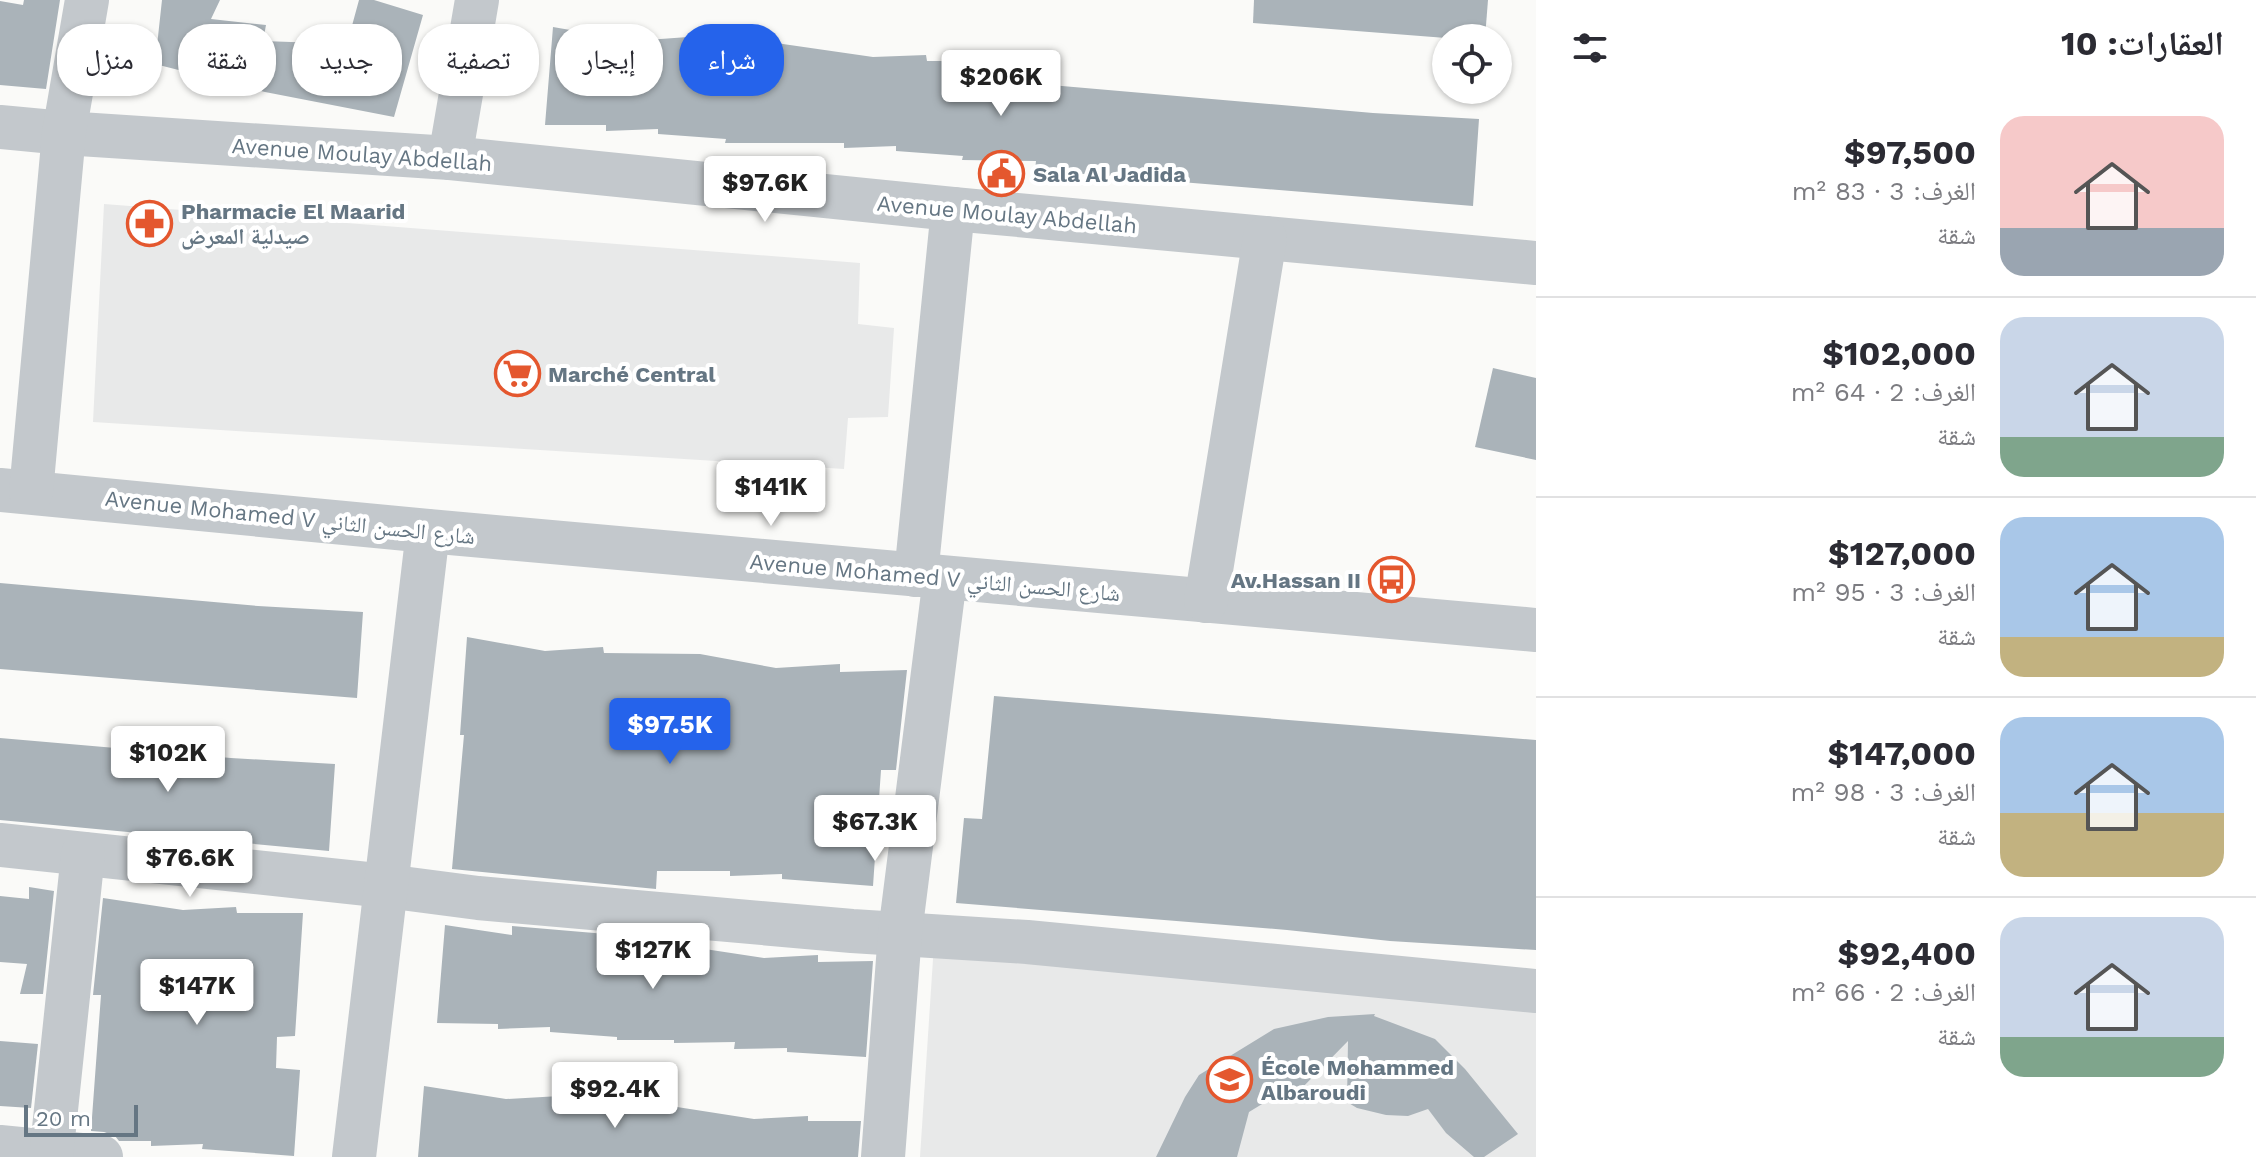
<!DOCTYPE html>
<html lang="ar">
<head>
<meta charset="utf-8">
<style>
	:root { --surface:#fff; --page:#f2f2f3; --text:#2b2b33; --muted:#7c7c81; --line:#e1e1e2; --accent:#2563eb }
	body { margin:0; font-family:"Work Sans","Noto Naskh Arabic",sans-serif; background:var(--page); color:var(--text); direction:rtl; height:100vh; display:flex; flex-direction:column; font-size:30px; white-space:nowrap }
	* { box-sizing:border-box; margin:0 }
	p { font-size:26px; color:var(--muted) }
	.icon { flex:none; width:44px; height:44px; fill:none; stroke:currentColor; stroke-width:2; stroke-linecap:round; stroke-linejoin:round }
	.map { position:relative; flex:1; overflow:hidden; direction:ltr }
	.panel { display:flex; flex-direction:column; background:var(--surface); width:720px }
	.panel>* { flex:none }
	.banner { position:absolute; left:24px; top:24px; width:760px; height:72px; direction:rtl; display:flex; gap:16px }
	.fabs { position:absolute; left:1432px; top:24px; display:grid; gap:16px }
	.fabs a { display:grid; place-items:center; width:80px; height:80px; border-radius:50%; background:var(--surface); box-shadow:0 2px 6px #0004; font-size:40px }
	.scale { position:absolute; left:24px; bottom:20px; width:114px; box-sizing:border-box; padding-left:8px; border:4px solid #657683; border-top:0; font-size:22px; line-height:28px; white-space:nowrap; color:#657683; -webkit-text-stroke:6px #fff; paint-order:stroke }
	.price { position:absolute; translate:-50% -68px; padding:0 18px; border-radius:8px; background:#fff; color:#222; font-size:26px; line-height:52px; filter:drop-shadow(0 2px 4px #0008) }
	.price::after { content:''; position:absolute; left:50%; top:48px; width:24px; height:18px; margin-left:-12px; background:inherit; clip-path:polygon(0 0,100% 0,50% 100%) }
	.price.current { background:var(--accent); color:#fff }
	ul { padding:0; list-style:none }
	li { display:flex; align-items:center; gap:24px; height:200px; padding:0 32px }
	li+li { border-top:2px solid var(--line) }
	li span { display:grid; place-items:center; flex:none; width:224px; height:160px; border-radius:24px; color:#555 }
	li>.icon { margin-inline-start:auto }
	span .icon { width:96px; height:96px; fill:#fffc; stroke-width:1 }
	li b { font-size:34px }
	h2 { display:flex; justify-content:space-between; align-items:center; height:96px; padding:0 32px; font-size:34px }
	.tag { padding:0 28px; border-radius:32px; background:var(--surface); box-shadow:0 2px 6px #0004; font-size:28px; line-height:72px }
	.tag.current { background:var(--accent); color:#fff }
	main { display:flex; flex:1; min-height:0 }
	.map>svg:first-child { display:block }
	.built { fill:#e8e9e9 }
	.building { fill:#aab3b9 }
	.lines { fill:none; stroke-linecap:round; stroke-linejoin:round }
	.minor { stroke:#c3c8cc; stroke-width:44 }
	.labels { text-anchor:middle; stroke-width:8; stroke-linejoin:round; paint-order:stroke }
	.street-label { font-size:22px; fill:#657683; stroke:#fff }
	.poi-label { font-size:22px; font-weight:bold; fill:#657683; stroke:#fff; text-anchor:start }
</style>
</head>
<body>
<main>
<section class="panel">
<h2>العقارات: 10<svg class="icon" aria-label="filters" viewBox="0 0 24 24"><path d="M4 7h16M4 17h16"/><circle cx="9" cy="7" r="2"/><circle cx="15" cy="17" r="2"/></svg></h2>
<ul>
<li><span style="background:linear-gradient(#f6c9c9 70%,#9aa5b1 0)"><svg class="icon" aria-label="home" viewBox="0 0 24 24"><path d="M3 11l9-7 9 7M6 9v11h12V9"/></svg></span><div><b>$97,500</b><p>الغرف: 3 · 83 m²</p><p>شقة</p></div></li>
<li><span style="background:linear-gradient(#c9d6e8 75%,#7fa58c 0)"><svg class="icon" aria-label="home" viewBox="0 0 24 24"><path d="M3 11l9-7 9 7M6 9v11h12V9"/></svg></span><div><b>$102,000</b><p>الغرف: 2 · 64 m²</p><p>شقة</p></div></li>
<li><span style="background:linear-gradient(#a9c7e8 75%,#c2b280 0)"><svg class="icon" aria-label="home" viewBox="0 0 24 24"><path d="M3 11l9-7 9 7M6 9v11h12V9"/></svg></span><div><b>$127,000</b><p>الغرف: 3 · 95 m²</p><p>شقة</p></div></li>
<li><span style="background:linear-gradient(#a9c7e8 60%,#c2b280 0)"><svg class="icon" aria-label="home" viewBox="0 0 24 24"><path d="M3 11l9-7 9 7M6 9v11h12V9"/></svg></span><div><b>$147,000</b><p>الغرف: 3 · 98 m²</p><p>شقة</p></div></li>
<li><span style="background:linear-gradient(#c9d6e8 75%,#7fa58c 0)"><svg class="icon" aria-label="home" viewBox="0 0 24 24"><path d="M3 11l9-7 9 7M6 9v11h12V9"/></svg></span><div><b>$92,400</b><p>الغرف: 2 · 66 m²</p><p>شقة</p></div></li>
</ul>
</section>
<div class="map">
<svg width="1536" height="1157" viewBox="0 0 1536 1157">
	<rect width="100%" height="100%" fill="#fafaf8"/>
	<!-- built -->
	<g class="built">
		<path d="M104 204 860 263 858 324 894 328 888 417 848 418 844 469 93 422Z"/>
		<path d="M934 944 1536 1004V1157H920Z"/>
	</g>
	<!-- building -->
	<g class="building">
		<path d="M24 0H60L46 89 0 85V1L23 5Z"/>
		<path d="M162 0H220L211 19 266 25 263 41 347 44 359 0H374L423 15 394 117 265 92 155 64Z"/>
		<path d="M1254 0H1488L1485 38H1446L1253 23Z"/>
		<path d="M553 27 633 41 688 37 689 43H776L873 57 926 55 927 61H993L992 80 1373 113 1479 119 1473 206 1035 170 1036 161 962 160 963 156 896 151V146L844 148V143H725L726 139 658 134V129L606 131V125H545Z"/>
		<path d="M1493 368 1536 378V460L1475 447Z"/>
		<path d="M0 583 258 606 363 612 357 698 0 669Z"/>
		<path d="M467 637 545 651 603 647 604 653 700 654 776 668 840 664V672L907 670 896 770H881L873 886 782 879V874L730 876V871H657L656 889 452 869 464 735H460Z"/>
		<path d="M994 696 1536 740V950L1390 941 1287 930 956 903 964 818 982 819Z"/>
		<path d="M0 738 231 758 335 764 329 851 0 820Z"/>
		<path d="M29 887 54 891 43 994H20L27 964 0 962V896L29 899Z"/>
		<path d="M103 898 183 910 236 907 237 913H303L295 1036 277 1037 276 1068 300 1070 294 1156 202 1149 203 1144 151 1146V1141H119L115 1136 104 1132 91 1131 101 995H93Z"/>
		<path d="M445 925 512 935V926L653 938 652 941 764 958 818 955V962L873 961 866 1057 787 1052V1048L734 1049 735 1042 674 1043V1040H617V1037L550 1032V1027L498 1029V1024L437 1023Z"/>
		<path d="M1375 1014 1374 1016 1435 1039 1465 1069 1518 1134 1484 1157H1474L1446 1133 1428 1109 1408 1116 1386 1115 1357 1108 1347 1102 1348 1041 1299 1091 1285 1100 1272 1098 1249 1112 1237 1157H1156L1185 1097 1199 1075 1274 1029 1328 1017Z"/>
		<path d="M0 1041 38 1044 31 1108 0 1106Z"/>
		<path d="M424 1086 506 1099 560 1096V1101L645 1102 754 1119 808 1116V1121H861L858 1157H418Z"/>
	</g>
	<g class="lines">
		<!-- minor -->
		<g class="minor">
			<path d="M0 127 64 133 450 158 953 209 1536 263"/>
			<path d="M450 158 477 0"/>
			<path d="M0 490 428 531 1536 630"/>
			<path d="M31 492 64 133 87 0"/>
			<path d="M916 575 953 209"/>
			<path d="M1206 601 1265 238"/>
			<path d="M0 845 386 886 478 898 852 931 1027 942 1536 991"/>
			<path d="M0 1147 101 1157"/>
			<path d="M51 1157 83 854"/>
			<path d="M354 1157 428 531"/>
			<path d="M883 1157 900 933 945 578"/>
		</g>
	</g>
	<!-- icons -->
	<defs>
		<symbol id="civic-ring" viewBox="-11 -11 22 22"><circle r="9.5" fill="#fff" stroke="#e4572e" stroke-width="1.5"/><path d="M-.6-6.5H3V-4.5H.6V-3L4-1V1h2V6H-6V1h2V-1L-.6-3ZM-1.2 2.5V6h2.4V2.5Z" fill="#e4572e"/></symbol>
		<symbol id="pharmacy-ring" viewBox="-11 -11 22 22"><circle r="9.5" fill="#fff" stroke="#e4572e" stroke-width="1.5"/><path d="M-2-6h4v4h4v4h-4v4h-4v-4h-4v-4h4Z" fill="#e4572e"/></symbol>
		<symbol id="supermarket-ring" viewBox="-11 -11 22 22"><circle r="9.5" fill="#fff" stroke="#e4572e" stroke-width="1.5"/><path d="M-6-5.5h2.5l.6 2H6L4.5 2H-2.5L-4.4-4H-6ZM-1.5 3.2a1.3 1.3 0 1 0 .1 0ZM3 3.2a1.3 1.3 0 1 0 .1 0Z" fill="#e4572e"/></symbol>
		<symbol id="bus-ring" viewBox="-11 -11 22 22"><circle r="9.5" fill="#fff" stroke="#e4572e" stroke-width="1.5"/><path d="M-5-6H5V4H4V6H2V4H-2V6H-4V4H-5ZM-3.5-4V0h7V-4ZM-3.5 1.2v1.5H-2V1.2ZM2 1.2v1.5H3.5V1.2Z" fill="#e4572e"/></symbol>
		<symbol id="school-ring" viewBox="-11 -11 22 22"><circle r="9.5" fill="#fff" stroke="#e4572e" stroke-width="1.5"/><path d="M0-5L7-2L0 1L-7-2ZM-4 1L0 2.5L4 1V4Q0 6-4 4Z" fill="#e4572e"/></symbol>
	</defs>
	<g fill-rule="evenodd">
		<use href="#civic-ring" x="976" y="148" width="51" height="51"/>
		<use href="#pharmacy-ring" x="124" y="198" width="51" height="51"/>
		<use href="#supermarket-ring" x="492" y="348" width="51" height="51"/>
		<use href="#bus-ring" x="1366" y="554" width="51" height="51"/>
		<use href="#school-ring" x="1204" y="1054" width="51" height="51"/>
	</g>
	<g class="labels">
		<!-- street labels -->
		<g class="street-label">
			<text transform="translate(362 154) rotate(4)" y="8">Avenue Moulay Abdellah</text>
			<text transform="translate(1007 214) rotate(5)" y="8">Avenue Moulay Abdellah</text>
			<text transform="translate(290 517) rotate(6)" y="8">Avenue Mohamed V شارع الحسن الثاني</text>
			<text transform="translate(935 577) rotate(5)" y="8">Avenue Mohamed V شارع الحسن الثاني</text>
		</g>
		<!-- poi labels -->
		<g class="poi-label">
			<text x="1033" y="182">Sala Al Jadida</text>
			<text x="181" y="219">Pharmacie El Maarid<tspan x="181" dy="25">صيدلية المعرض</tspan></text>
			<text x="548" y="382">Marché Central</text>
			<text x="1361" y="588" text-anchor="end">Av.Hassan II</text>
			<text x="1261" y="1075">École Mohammed<tspan x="1261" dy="25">Albaroudi</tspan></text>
		</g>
	</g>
</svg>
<div class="fabs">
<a><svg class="icon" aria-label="locate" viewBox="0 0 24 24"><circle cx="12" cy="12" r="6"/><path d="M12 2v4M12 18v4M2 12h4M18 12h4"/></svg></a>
</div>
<div class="scale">20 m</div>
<b class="price" style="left:1001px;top:118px">$206K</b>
<b class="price" style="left:765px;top:224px">$97.6K</b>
<b class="price" style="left:771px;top:528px">$141K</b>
<b class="price current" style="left:670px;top:766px">$97.5K</b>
<b class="price" style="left:168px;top:794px">$102K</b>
<b class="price" style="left:875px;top:863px">$67.3K</b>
<b class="price" style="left:190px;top:899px">$76.6K</b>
<b class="price" style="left:653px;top:991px">$127K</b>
<b class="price" style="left:197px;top:1027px">$147K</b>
<b class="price" style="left:615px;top:1130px">$92.4K</b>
<div class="banner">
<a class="tag current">شراء</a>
<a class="tag">إيجار</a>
<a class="tag">تصفية</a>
<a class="tag">جديد</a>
<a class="tag">شقة</a>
<a class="tag">منزل</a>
</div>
</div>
</main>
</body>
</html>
